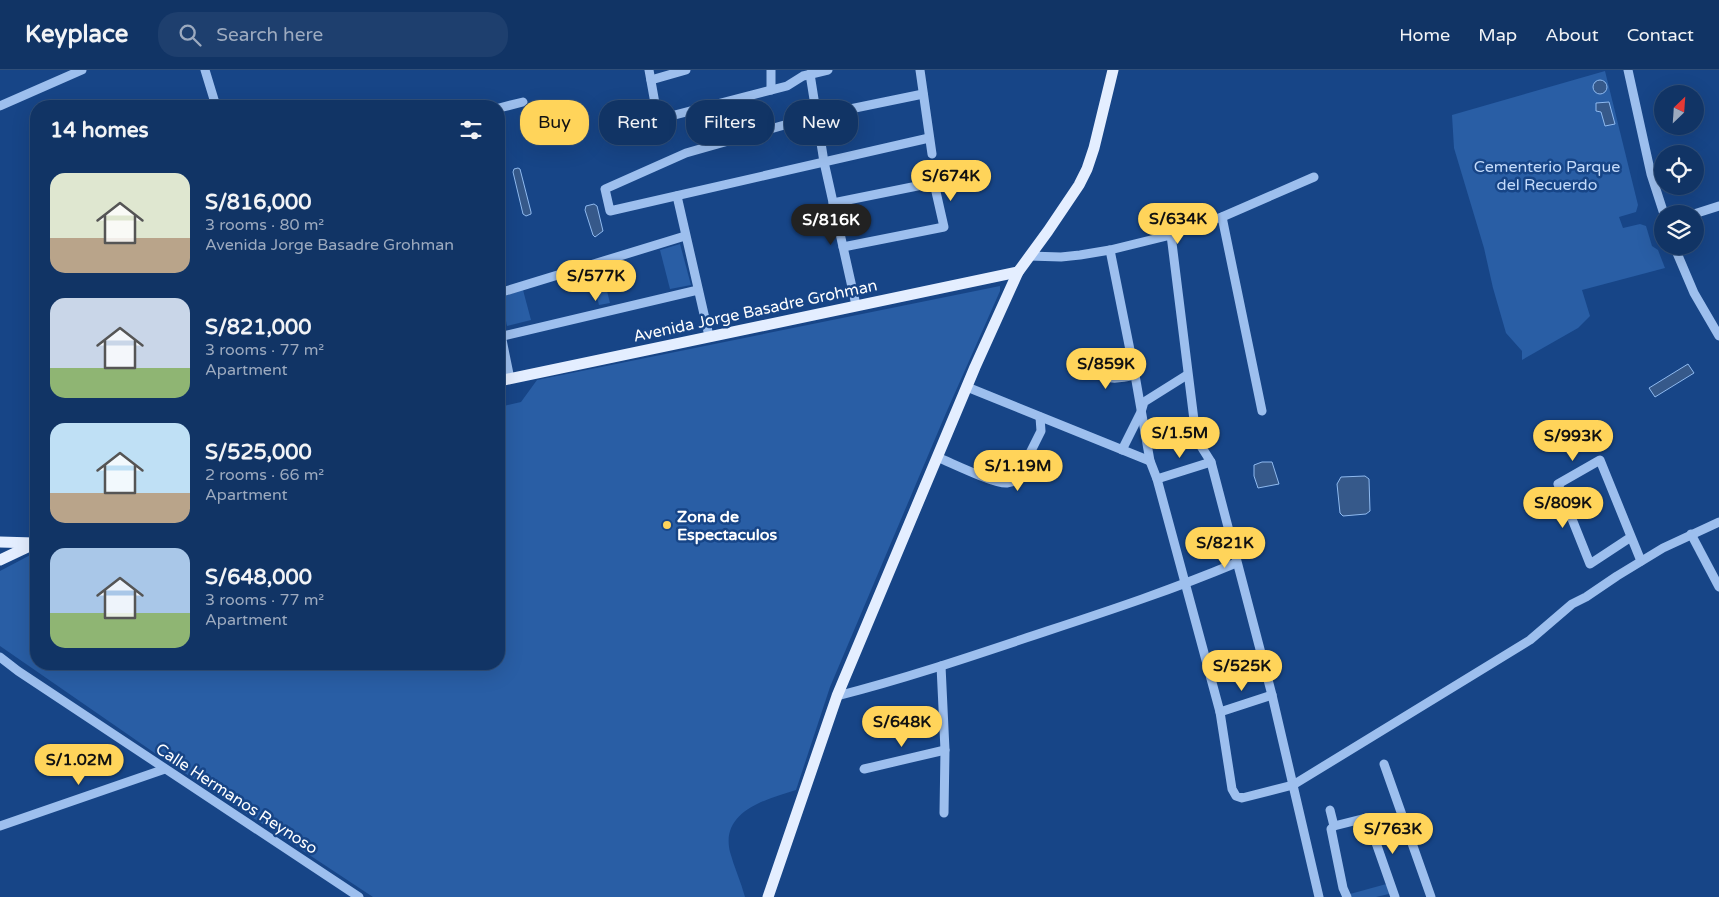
<!DOCTYPE html>
<html lang="en">
<head>
<meta charset="utf-8">
<style>
	:root { --surface:#113465; --page:#1e3f6e; --text:#f1f3f6; --muted:#9caabf; --line:#304f79; --accent:#ffd45a }
	body { margin:0; font-family:"Varela Round",sans-serif; background:var(--page); color:var(--text); height:100vh; display:flex; flex-direction:column; font-size:19px; white-space:nowrap }
	* { box-sizing:border-box; margin:0 }
	p { font-size:16px; color:var(--muted) }
	.icon { flex:none; width:28px; height:28px; fill:none; stroke:currentColor; stroke-width:2; stroke-linecap:round; stroke-linejoin:round }
	.map { position:relative; flex:1; overflow:hidden }
	.drawer { position:absolute; left:30px; top:30px; width:475px; height:570px; display:flex; flex-direction:column; background:var(--surface); border-radius:20px; box-shadow:0 5px 20px #0002,0 0 0 1px var(--line) }
	.drawer>* { flex:none }
	.hud { position:absolute; left:520px; top:30px; width:475px; height:45px; display:flex; gap:10px }
	.needle { width:32px; rotate:25deg }
	.tools { position:absolute; left:1654px; top:15px; display:grid; gap:10px }
	.tools a { display:grid; place-items:center; width:50px; height:50px; border-radius:50%; background:var(--surface); box-shadow:0 5px 20px #0002,0 0 0 1px var(--line); font-size:25px }
	.price { position:absolute; translate:-50% -42px; padding:0 11px; border-radius:18px; background:var(--accent); color:#111; font-size:16px; line-height:32px; filter:drop-shadow(0 1px 2px #0008) }
	.price::after { content:''; position:absolute; left:50%; top:30px; width:15px; height:11px; margin-left:-8px; background:inherit; clip-path:polygon(0 0,100% 0,50% 100%) }
	.price.active { background:#222; color:#fff }
	ul { padding:0; list-style:none }
	li { display:flex; align-items:center; gap:15px; height:125px; padding:0 20px }
	li span { display:grid; place-items:center; flex:none; width:140px; height:100px; border-radius:15px; color:#555 }
	li>.icon { margin-inline-start:auto }
	span .icon { width:60px; height:60px; fill:#fffc; stroke-width:1 }
	li b { font-size:21px }
	h2 { display:flex; justify-content:space-between; align-items:center; height:60px; padding:0 20px; font-size:21px }
	.pill { padding:0 18px; border-radius:20px; background:var(--surface); box-shadow:0 5px 20px #0002,0 0 0 1px var(--line); font-size:18px; line-height:45px }
	.pill.active { background:var(--accent); color:#111 }
	header { display:flex; align-items:center; gap:30px; box-sizing:border-box; height:70px; padding:0 25px; background:var(--surface); border-bottom:1px solid var(--line) }
	header strong { font-size:24px }
	nav { display:flex; gap:28px; margin-inline-start:auto; font-size:18px }
	.search { width:350px; height:45px; background:var(--page); display:flex; align-items:center; gap:12px; box-sizing:border-box; padding:0 18px; border-radius:20px; color:var(--muted); font-size:19px }
	.map>svg:first-child { display:block }
	.green { fill:#295ea5 }
	.water { fill:#36598a; stroke:#8fbaf0 }
	.lines { fill:none; stroke-linecap:round; stroke-linejoin:round }
	.minor { stroke:#9dbfee; stroke-width:9 }
	.major { stroke:#e4eeff; stroke-width:11 }
	.poi-dot { fill:#ffd45a; stroke:#174587; stroke-width:2 }
	.labels { text-anchor:middle; stroke-width:5; stroke-linejoin:round; paint-order:stroke }
	.park-label { font-size:16px; fill:#c3dafa; stroke:#174587 }
	.street-label { font-size:16px; fill:#fff; stroke:#174587 }
	.poi-label { font-size:16px; font-weight:bold; fill:#fff; stroke:#174587; text-anchor:start }
</style>
</head>
<body>
<header>
<strong>Keyplace</strong>
<div class="search"><svg class="icon" aria-label="search" viewBox="0 0 24 24"><circle cx="10" cy="10" r="6"/><path d="M15 15l6 6"/></svg>Search here</div>
<nav><a>Home</a><a>Map</a><a>About</a><a>Contact</a></nav>
</header>
<div class="map">
<svg width="1719" height="827" viewBox="0 0 1719 827">
	<rect width="100%" height="100%" fill="#174587"/>
	<!-- green -->
	<g class="green">
		<path d="M1605 1 1638 135 1636 142 1619 147 1623 158 1640 154 1646 156 1652 176 1658 180 1665 198 1582 220 1590 246 1578 258 1522 290V281L1506 263 1493 218 1484 178 1454 78 1452 45Z"/>
		<path d="M680 174 691 215 670 219 660 180Z"/>
		<path d="M601 197 610 233 599 235 590 200Z"/>
		<path d="M1000 216V221L946 343 830 617 796 720C767 729 720 741 730 782 734 797 741 812 745 827H373L159 686 0 576V501L36 482V594H499V337L521 332 537 310Z"/>
		<path d="M523 220 531 250 507 256 501 227Z"/>
		<path d="M1390 813 1393 823 1376 827H1350V824Z"/>
	</g>
	<!-- water -->
	<g class="water">
		<circle cx="1600" cy="17" r="7"/>
		<path d="M1609 32 1615 54 1605 56 1601 42 1596 41V33Z"/>
		<path d="M518 98 520 99 531 142V144L526 146 523 144 513 102 514 99Z"/>
		<path d="M594 134 597 136 603 161 595 167 593 165 585 140 586 136Z"/>
		<path d="M1688 294 1694 303 1655 327 1649 318Z"/>
		<path d="M1262 392H1272L1279 414 1258 418 1254 406V395Z"/>
		<path d="M1365 406 1369 409 1370 441 1366 444 1343 446 1340 443 1337 414 1341 407Z"/>
	</g>
	<g class="lines">
		<!-- minor -->
		<g class="minor">
			<path d="M205 0 216 36"/>
			<path d="M649 0 658 50"/>
			<path d="M771 0V20"/>
			<path d="M920 0 932 84"/>
			<path d="M1628 0 1651 104 1664 144"/>
			<path d="M810 4 824 92 856 235"/>
			<path d="M651 10 686 0"/>
			<path d="M923 24 816 46 686 83 605 119 610 141 929 68"/>
			<path d="M0 36 82 0"/>
			<path d="M499 38 523 32"/>
			<path d="M640 54 787 16 803 6 828 0"/>
			<path d="M677 126 709 266"/>
			<path d="M833 133 947 110"/>
			<path d="M1694 144 1719 136"/>
			<path d="M1222 147 1262 341"/>
			<path d="M1171 165 1195 358 1199 373 1211 392 1272 625 1319 827"/>
			<path d="M1674 176 1694 223 1719 266"/>
			<path d="M843 177 944 157 934 113"/>
			<path d="M1110 180 1135 305 1150 391 1157 409 1220 642 1232 719 1236 726 1242 728 1293 715 1530 570 1572 534 1586 527 1617 506 1663 478 1719 452"/>
			<path d="M1029 186 1061 187 1080 185 1110 180 1171 165 1199 154 1222 147 1314 107"/>
			<path d="M499 223 685 166"/>
			<path d="M499 255 510 309"/>
			<path d="M499 267 698 220"/>
			<path d="M1080 296C1105 307 1108 312 1135 305"/>
			<path d="M967 317 1150 391"/>
			<path d="M1122 380 1141 342 1144 332 1187 305"/>
			<path d="M937 387C952 393 994 414 1007 413 1015 412 1022 408 1028 403V387L1041 361 1040 347"/>
			<path d="M1157 409 1211 392"/>
			<path d="M1691 464 1719 517"/>
			<path d="M1631 467 1590 494 1558 414 1600 390 1641 491"/>
			<path d="M0 587 18 601 359 827"/>
			<path d="M941 596 945 680 944 743"/>
			<path d="M837 626C908 608 978 584 1047 561 1111 540 1174 519 1236 493"/>
			<path d="M1220 642 1272 625"/>
			<path d="M1384 694 1431 827"/>
			<path d="M864 699 945 680"/>
			<path d="M1330 740 1334 756"/>
			<path d="M0 756 165 699"/>
			<path d="M1347 827 1343 818 1331 759 1334 756 1366 748 1368 750 1395 827"/>
		</g>
		<!-- major -->
		<g class="major">
			<path d="M499 311 1018 202"/>
			<path d="M0 472 34 473"/>
			<path d="M0 490 36 473"/>
			<path d="M768 827 837 626 975 297 1018 202 1048 161 1079 115 1087 99 1094 78 1113 0"/>
		</g>
	</g>
	<!-- markers -->
	<circle class="poi-dot" cx="667" cy="455" r="5"/>
	<g class="labels">
		<!-- park labels -->
		<g class="park-label">
			<text x="1547" y="102">Cementerio Parque<tspan x="1547" dy="18">del Recuerdo</tspan></text>
		</g>
		<!-- street labels -->
		<g class="street-label">
			<text transform="translate(755 240) rotate(-12)" y="6">Avenida Jorge Basadre Grohman</text>
			<text transform="translate(237 728) rotate(33)" y="6">Calle Hermanos Reynoso</text>
		</g>
		<!-- poi labels -->
		<g class="poi-label">
			<text x="677" y="452">Zona de<tspan x="677" dy="18">Espectaculos</tspan></text>
		</g>
	</g>
</svg>
<div class="tools">
<a><svg class="needle" viewBox="-14 -14 28 28"><path d="M0-13l5 13h-10z" fill="#e53935"/><path d="M0 13l5-13h-10z" fill="#9caabf"/></svg></a>
<a><svg class="icon" aria-label="locate" viewBox="0 0 24 24"><circle cx="12" cy="12" r="6"/><path d="M12 2v4M12 18v4M2 12h4M18 12h4"/></svg></a>
<a><svg class="icon" aria-label="layers" viewBox="0 0 24 24"><path d="M12 4l9 5-9 5-9-5zM3 14l9 5 9-5"/></svg></a>
</div>
<b class="price" style="left:951px;top:132px">S/674K</b>
<b class="price" style="left:1178px;top:175px">S/634K</b>
<b class="price active" style="left:831px;top:176px">S/816K</b>
<b class="price" style="left:596px;top:232px">S/577K</b>
<b class="price" style="left:1106px;top:320px">S/859K</b>
<b class="price" style="left:1180px;top:389px">S/1.5M</b>
<b class="price" style="left:1573px;top:392px">S/993K</b>
<b class="price" style="left:1018px;top:422px">S/1.19M</b>
<b class="price" style="left:1563px;top:459px">S/809K</b>
<b class="price" style="left:1225px;top:499px">S/821K</b>
<b class="price" style="left:1242px;top:622px">S/525K</b>
<b class="price" style="left:902px;top:678px">S/648K</b>
<b class="price" style="left:79px;top:716px">S/1.02M</b>
<b class="price" style="left:1393px;top:785px">S/763K</b>
<div class="hud">
<a class="pill active">Buy</a>
<a class="pill">Rent</a>
<a class="pill">Filters</a>
<a class="pill">New</a>
</div>
<section class="drawer">
<h2>14 homes<svg class="icon" aria-label="filters" viewBox="0 0 24 24"><path d="M4 7h16M4 17h16"/><circle cx="9" cy="7" r="2"/><circle cx="15" cy="17" r="2"/></svg></h2>
<ul>
<li><span style="background:linear-gradient(#dfe7d0 65%,#b9a48a 0)"><svg class="icon" aria-label="home" viewBox="0 0 24 24"><path d="M3 11l9-7 9 7M6 9v11h12V9"/></svg></span><div><b>S/816,000</b><p>3 rooms · 80 m²</p><p>Avenida Jorge Basadre Grohman</p></div></li>
<li><span style="background:linear-gradient(#c9d6e8 70%,#8fb573 0)"><svg class="icon" aria-label="home" viewBox="0 0 24 24"><path d="M3 11l9-7 9 7M6 9v11h12V9"/></svg></span><div><b>S/821,000</b><p>3 rooms · 77 m²</p><p>Apartment</p></div></li>
<li><span style="background:linear-gradient(#bfe0f5 70%,#b9a48a 0)"><svg class="icon" aria-label="home" viewBox="0 0 24 24"><path d="M3 11l9-7 9 7M6 9v11h12V9"/></svg></span><div><b>S/525,000</b><p>2 rooms · 66 m²</p><p>Apartment</p></div></li>
<li><span style="background:linear-gradient(#a9c7e8 65%,#8fb573 0)"><svg class="icon" aria-label="home" viewBox="0 0 24 24"><path d="M3 11l9-7 9 7M6 9v11h12V9"/></svg></span><div><b>S/648,000</b><p>3 rooms · 77 m²</p><p>Apartment</p></div></li>
</ul>
</section>
</div>
</body>
</html>
